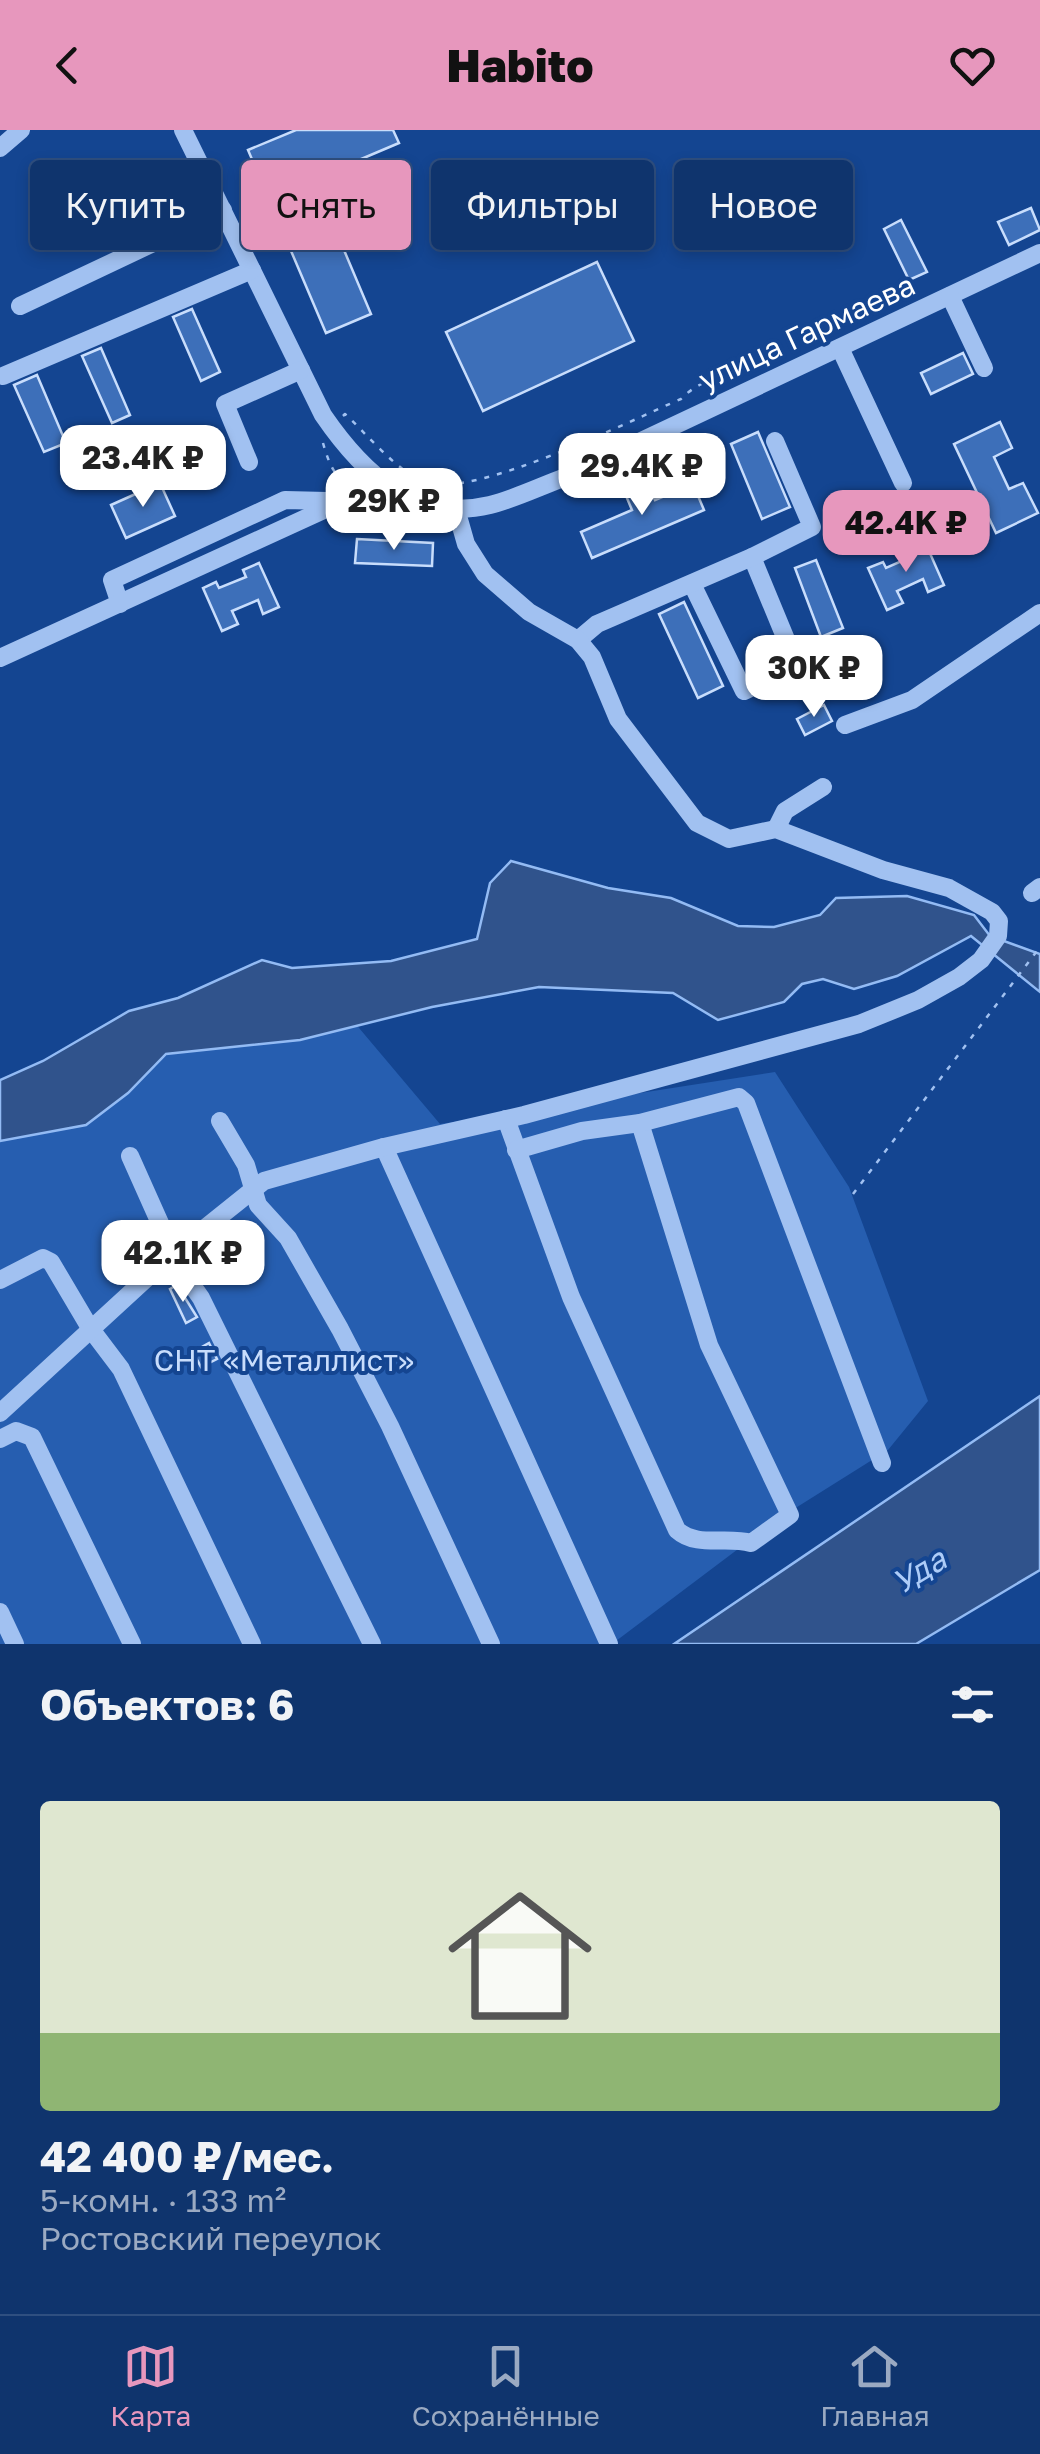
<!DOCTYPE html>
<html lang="ru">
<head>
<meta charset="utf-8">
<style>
	:root { --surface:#0f346d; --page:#1d3f75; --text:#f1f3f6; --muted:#9baac2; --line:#2f4f80; --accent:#e797bd }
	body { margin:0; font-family:"Golos Text",sans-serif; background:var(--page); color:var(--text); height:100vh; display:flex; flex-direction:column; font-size:38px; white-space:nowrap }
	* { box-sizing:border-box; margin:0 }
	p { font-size:32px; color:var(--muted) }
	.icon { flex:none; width:55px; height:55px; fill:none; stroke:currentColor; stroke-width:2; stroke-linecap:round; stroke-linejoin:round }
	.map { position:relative; height:1514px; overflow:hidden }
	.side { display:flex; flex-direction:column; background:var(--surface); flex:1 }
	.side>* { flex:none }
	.banner { position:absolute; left:30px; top:30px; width:980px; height:90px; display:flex; gap:20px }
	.price { position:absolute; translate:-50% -85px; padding:0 22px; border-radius:20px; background:#fff; color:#222; font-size:32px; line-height:65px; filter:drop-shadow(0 2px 5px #0008) }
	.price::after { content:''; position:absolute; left:50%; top:60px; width:30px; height:22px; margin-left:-15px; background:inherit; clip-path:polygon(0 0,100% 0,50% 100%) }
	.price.current { background:var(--accent); color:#111 }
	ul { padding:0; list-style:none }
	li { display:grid; align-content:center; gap:20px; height:530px; padding:0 40px }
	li+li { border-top:2px solid var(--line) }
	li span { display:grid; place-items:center; height:310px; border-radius:10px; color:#555 }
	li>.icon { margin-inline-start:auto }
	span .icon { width:180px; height:180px; fill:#fffc; stroke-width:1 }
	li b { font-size:42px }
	h2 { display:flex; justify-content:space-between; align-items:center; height:120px; padding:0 40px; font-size:42px }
	.chip { padding:0 35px; border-radius:10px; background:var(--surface); box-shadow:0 5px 15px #0003,0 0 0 2px var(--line); font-size:35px; line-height:90px }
	.chip.current { background:var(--accent); color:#111 }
	header { display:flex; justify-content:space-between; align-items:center; height:130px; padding:0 40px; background:var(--accent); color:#111; font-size:45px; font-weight:800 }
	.menu { display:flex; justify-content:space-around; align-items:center; height:140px; border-top:2px solid var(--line); background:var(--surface); font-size:28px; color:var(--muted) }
	.menu a { display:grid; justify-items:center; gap:5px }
	.menu .current { color:var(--accent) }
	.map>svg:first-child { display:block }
	.green { fill:#265eb0 }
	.water { fill:#30538c; stroke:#93bbf4; stroke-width:2.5 }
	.building { fill:#3d6fb9; stroke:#c8ddfc; stroke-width:2.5 }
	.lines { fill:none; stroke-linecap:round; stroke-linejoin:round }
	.path { stroke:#a1c1f1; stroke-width:2.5; stroke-dasharray:5 8; stroke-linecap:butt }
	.minor { stroke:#a1c1f1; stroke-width:18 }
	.labels { text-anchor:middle; stroke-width:8; stroke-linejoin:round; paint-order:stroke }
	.street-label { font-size:30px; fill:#fff; stroke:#144591 }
	.park-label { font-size:30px; fill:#c8ddfc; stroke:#144591 }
	.water-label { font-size:32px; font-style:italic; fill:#adccf8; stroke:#144591 }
</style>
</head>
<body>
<header><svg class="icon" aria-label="back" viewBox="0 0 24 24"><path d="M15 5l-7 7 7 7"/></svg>Habito<svg class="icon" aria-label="heart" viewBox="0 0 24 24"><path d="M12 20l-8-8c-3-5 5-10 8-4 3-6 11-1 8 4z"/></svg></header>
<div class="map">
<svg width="1040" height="1514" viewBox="0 0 1040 1514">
	<rect width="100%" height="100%" fill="#144591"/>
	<!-- green -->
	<path class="green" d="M354 892 440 994 775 942 849 1057 928 1271 888 1320 778 1389 612 1514H0V1002L146 932 209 911Z"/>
	<!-- water -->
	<g class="water">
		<path d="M511 731 608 758 671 768 738 796 774 797 820 785 836 768 907 766 974 785 990 806 1040 824V862L971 806 897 846 854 859 823 849 802 854 784 872 718 890 673 863 539 857 432 877 300 910 166 924 128 963 86 995 0 1011V950L43 931 129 881 178 868 262 830 292 838 391 831 477 809 490 753Z"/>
		<path d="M1040 1266V1440L916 1514H674Z"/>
	</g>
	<!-- building -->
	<g class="building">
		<path d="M296 0H393L399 13 314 49 371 184 326 203 248 20Z"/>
		<path d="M168 32 183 66 164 74 149 40Z"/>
		<path d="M1031 78 1040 100 1009 115 998 92Z"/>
		<path d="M901 90 927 142 909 150 884 99Z"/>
		<path d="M597 132 634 211 483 281 446 202Z"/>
		<path d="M192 179 220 242 201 251 173 187Z"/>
		<path d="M101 218 130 285 112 293 82 226Z"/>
		<path d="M963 223 973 244 931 264 921 243Z"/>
		<path d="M37 245 66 313 44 322 14 255Z"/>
		<path d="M1000 292 1012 318 994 327 1009 359 1023 353 1038 383 996 403 954 314Z"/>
		<path d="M758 302 790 377 762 389 731 314Z"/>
		<path d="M647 352 655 370 693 354 704 380 592 428 581 402 632 380 624 361Z"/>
		<path d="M160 353 175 386 126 408 111 375Z"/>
		<path d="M357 409 433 413 432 436 355 433Z"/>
		<path d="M925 412 944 455 928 462 923 449 897 461 903 473 887 480 868 438 883 432 886 438 911 427 908 420Z"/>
		<path d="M816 430 843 498 821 507 795 438Z"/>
		<path d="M259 433 279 477 263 484 258 470 232 481 238 494 222 501 203 458 216 452 219 458 246 447 243 440Z"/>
		<path d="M684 472 723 556 698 568 659 484Z"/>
		<path d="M824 575 832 591 805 605 797 589Z"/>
		<path d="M177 1155 197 1187 186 1193 170 1159Z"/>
		<path d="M209 1213 217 1229 201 1237 193 1222Z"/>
	</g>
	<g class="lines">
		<!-- path -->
		<g class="path">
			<path d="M343 286 345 284C366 303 400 345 427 353 478 367 629 291 681 269 701 248 728 245 753 239"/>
			<path d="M323 313C328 330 333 347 350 355"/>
			<path d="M853 1064 1040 817"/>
		</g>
		<!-- minor -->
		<g class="minor">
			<path d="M183 0 323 285C362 342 414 393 490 375 514 369 539 357 563 348L1040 123"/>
			<path d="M0 18 21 0"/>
			<path d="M950 166 984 238"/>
			<path d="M20 176 223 80"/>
			<path d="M840 218 903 353"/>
			<path d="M3 246 252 140"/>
			<path d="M249 332 225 274 301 240"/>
			<path d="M692 454 744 561 797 536 752 427"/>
			<path d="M120 474 112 450 285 370 369 372 397 363"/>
			<path d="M578 510 597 494 752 427 812 397 775 311"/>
			<path d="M0 528 341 372"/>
			<path d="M845 595 912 570 1040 483"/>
			<path d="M776 699 785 681 823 657"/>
			<path d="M1032 763 1040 757"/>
			<path d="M506 989 571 1167 677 1400C697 1418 726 1406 751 1413L790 1385 709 1215 640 993"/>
			<path d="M220 991 246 1035 258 1075 288 1108 340 1199 390 1296 491 1514"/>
			<path d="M384 1017 609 1514"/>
			<path d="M516 1020 582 1001 640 993 739 967 746 973 882 1333"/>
			<path d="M130 1026 180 1138 201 1168 372 1514"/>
			<path d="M0 1150 43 1128 51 1132 90 1198 121 1239 252 1514"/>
			<path d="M0 1283 174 1123 264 1051 384 1017 524 985 859 894 918 870 959 847 981 830 998 806 999 791 992 782 949 758 883 740 776 699 729 709 697 693 618 589 592 527 578 510 529 482 485 444 466 414 456 379"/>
			<path d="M0 1309 16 1301 32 1307 132 1514"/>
			<path d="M0 1482 15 1514"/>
		</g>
	</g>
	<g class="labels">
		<!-- street labels -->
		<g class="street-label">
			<text transform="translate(807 203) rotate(-25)" y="10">улица Гармаева</text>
		</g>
		<!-- park labels -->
		<g class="park-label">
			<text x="284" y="1241">СНТ «Металлист»</text>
		</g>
		<!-- water labels -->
		<g class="water-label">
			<text transform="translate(919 1441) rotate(-31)" y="11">Уда</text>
		</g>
	</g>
</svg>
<b class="price" style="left:143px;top:380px">23.4K ₽</b>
<b class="price" style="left:642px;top:388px">29.4K ₽</b>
<b class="price" style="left:394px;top:423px">29K ₽</b>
<b class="price current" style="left:906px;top:445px">42.4K ₽</b>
<b class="price" style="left:814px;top:590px">30K ₽</b>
<b class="price" style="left:183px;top:1175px">42.1K ₽</b>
<div class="banner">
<a class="chip">Купить</a>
<a class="chip current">Снять</a>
<a class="chip">Фильтры</a>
<a class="chip">Новое</a>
</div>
</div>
<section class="side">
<h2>Объектов: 6<svg class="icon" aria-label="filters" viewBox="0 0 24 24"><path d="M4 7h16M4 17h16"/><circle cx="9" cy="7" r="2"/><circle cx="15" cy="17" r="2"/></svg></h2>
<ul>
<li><span style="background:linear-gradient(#dfe7d0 75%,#8fb573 0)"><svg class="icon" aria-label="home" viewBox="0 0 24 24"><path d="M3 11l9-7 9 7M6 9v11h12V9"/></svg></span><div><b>42 400 ₽/мес.</b><p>5-комн. · 133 m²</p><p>Ростовский переулок</p></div></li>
</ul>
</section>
<nav class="menu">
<a class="current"><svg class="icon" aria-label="map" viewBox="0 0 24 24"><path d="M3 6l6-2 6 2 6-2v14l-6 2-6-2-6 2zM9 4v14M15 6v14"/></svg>Карта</a>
<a><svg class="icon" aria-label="saved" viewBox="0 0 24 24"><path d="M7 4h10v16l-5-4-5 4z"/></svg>Сохранённые</a>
<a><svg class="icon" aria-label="home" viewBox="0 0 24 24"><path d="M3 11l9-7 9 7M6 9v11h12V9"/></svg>Главная</a>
</nav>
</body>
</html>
